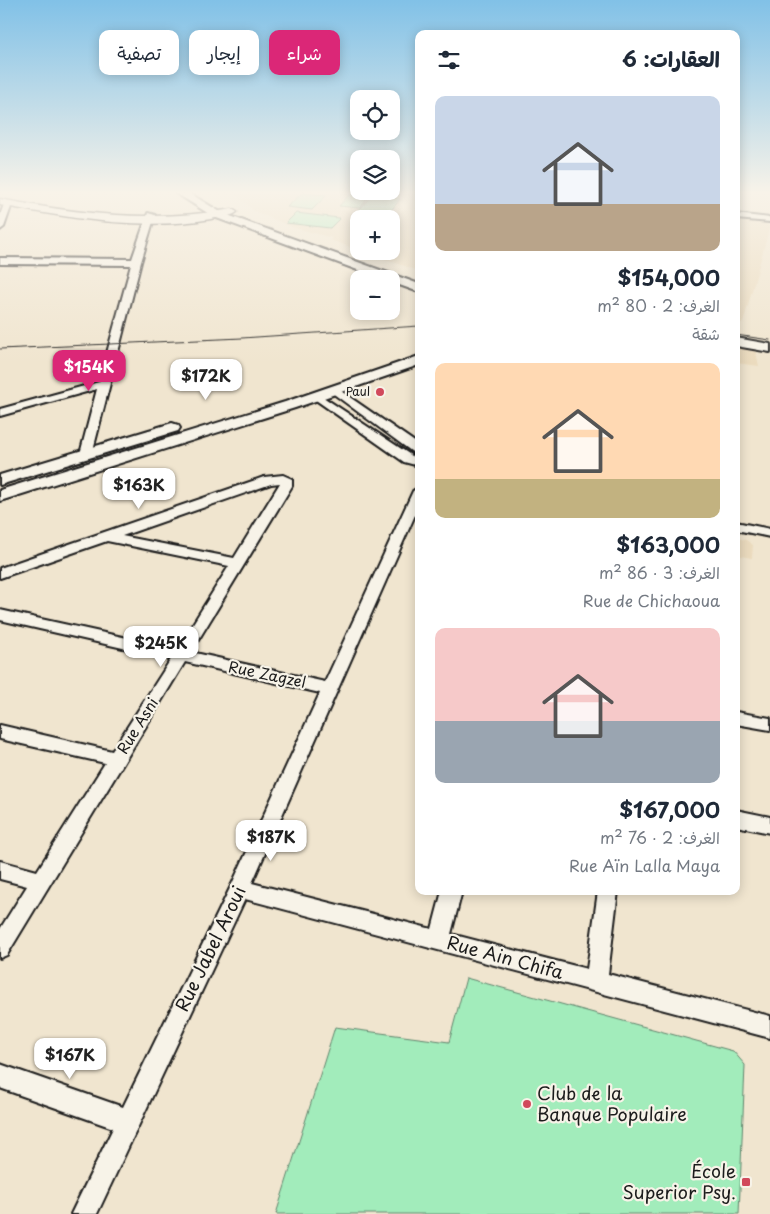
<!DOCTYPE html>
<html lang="ar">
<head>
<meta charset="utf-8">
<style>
	:root { --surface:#fff; --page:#f2f2f3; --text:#1f2937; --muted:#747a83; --accent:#db2777 }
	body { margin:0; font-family:"Playpen Sans","Playpen Sans Arabic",sans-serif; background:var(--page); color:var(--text); direction:rtl; height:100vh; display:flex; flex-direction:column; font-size:19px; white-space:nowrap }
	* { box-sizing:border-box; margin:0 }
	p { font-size:16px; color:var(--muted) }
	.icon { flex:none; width:28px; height:28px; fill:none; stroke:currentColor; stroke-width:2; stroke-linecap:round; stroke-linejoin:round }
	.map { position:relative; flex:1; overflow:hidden; direction:ltr }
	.sheet { position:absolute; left:415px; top:30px; width:325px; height:865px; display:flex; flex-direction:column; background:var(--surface); border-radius:10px; box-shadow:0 2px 12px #0003; direction:rtl }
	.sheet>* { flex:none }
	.guide { position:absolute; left:15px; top:30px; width:325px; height:45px; direction:rtl; display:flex; gap:10px }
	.tools { position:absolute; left:350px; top:90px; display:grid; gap:10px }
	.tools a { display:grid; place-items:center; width:50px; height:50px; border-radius:10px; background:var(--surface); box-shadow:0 2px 12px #0003; font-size:25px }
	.price { position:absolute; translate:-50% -42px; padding:0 11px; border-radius:10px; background:#fff; color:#222; font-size:16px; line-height:32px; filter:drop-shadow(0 1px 2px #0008) }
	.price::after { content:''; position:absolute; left:50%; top:30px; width:15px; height:11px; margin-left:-8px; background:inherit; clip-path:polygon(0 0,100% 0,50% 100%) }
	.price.current { background:var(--accent); color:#fff }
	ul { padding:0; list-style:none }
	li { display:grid; align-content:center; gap:10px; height:265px; padding:0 20px }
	li span { display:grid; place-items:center; height:155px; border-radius:10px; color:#555 }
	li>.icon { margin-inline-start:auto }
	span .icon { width:90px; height:90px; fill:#fffc; stroke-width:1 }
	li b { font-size:21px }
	h2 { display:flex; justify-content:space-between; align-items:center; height:60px; padding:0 20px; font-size:21px }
	.tag { padding:0 18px; border-radius:10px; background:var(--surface); box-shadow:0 2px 12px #0003; font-size:18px; line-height:45px }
	.tag.current { background:var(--accent); color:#fff }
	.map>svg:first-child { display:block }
	.built { fill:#ebdbbe }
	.green { fill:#a2ecbb; stroke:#5f846c }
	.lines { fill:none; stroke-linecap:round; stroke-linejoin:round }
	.minor-casing { stroke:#1c1c1c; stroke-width:4 }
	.tertiary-casing { stroke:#1c1c1c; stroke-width:3 }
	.secondary-casing { stroke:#1c1c1c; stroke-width:4 }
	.minor { fill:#f7f3e8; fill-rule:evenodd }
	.tertiary { fill:#f7f3e8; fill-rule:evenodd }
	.secondary { fill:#f7f3e8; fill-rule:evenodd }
	.tram { stroke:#1c1c1c; stroke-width:1 }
	.poi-dot { fill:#d1495b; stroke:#f7f3e8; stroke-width:2 }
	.labels { text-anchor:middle; stroke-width:4.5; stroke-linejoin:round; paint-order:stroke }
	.far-poi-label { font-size:12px; fill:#1c1c1c; stroke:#f7f3e8; text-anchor:end }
	.street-label { font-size:15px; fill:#1c1c1c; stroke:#f7f3e8 }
	.near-street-label { font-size:18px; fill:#1c1c1c; stroke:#f7f3e8 }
	.near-poi-label { font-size:18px; fill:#1c1c1c; stroke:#f7f3e8; text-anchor:start }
</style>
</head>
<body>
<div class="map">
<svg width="770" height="1214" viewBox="0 0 770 1214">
	<rect width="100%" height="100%" fill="#f0e5cf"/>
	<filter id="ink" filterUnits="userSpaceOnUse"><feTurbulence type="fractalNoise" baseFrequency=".02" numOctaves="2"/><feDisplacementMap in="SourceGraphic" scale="10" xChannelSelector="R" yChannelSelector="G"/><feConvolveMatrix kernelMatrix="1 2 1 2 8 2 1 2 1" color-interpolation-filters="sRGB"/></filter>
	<g filter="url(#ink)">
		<!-- built -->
		<g class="built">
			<path d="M234 193H419V271L361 251H391V219H359V250L330 240 332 238 292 227 254 211Z"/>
			<path d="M736 219 761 222 770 226 743 323 736 322Z"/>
			<path d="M736 346 756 352 759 366 736 363Z"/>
			<path d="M736 538 746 540 753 545 752 558 736 555Z"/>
		</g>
		<!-- green -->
		<g class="green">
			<path d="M302 193 327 195 312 210 287 207Z"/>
			<path d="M350 194 369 196 360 208 339 206Z"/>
			<path d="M371 196 400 199 386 217 356 214Z"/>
			<path d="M296 213 339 218H340L330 228 286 223Z"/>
			<path d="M466 978 733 1051 745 1065 739 1214H276L335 1027 449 1042Z"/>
		</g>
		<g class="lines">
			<defs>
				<g id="minor">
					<path d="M5 202 12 204 4 227 0 230V215Z"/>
					<path d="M148 213 155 215 141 262 92 454 90 457H82L80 454 97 389 0 416V409L99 382 131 265 0 264V258L132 259Z"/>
					<path d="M736 214 770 218V222L736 219Z"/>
					<path d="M335 387 419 445V455L415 454 331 392 329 390 331 388Z"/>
					<path d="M317 393 412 456 419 458V466L404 462 313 398 311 396Z"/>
					<path d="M283 475 292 479V486L191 652 325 682 413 491 419 487V506L252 883 432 929 442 891H462L451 934 587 969 598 891H618L608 974 770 1016V1038L245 899 97 1214H71L113 1128 0 1088V1064L123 1107 232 884 320 693 185 662 7 955 0 958V929L27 886 0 879V861L37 871 105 763 0 739V725L112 751 171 659 0 620V610L177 649 229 566 107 541 0 578V568L264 477ZM280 483 234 558 122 536 271 484Z"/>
					<path d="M736 522 770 529V537L736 530Z"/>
					<path d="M736 712 770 718V730L736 724Z"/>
					<path d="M736 810 770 817V833L736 826Z"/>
				</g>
				<path id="tertiary" d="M0 199C78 214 153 223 232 209L237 212C231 217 219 217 211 219 141 231 69 218 0 205Z"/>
				<g id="secondary">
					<path d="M176 193H189L222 213 419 284V292L391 282V279H382L214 217Z"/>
					<path d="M736 338 770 344V352L736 346Z"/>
					<path d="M419 356V365L295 408 0 501V490L285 402Z"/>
					<path d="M172 423 178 425 180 428 178 431 0 485V475Z"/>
				</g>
			</defs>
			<!-- minor casing -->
			<use href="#minor" class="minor-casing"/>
			<!-- tertiary casing -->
			<use href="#tertiary" class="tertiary-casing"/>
			<!-- secondary casing -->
			<use href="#secondary" class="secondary-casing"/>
			<!-- minor -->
			<use href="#minor" class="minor"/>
			<!-- tertiary -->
			<use href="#tertiary" class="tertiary"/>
			<!-- secondary -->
			<use href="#secondary" class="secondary"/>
			<!-- tram -->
			<g class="tram">
				<path d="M736 335 770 340"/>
				<path d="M0 349 242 338 419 326"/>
			</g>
		</g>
	</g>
	<!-- sky -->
	<linearGradient id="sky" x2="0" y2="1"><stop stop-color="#81c1e7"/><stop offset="0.53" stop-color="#f8f3e9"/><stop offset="1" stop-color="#f8f3e9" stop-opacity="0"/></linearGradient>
	<rect width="770" height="363" fill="url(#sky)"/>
	<!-- markers -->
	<g class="poi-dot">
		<circle cx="380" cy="392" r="5"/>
		<circle cx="527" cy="1104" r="5"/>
		<rect x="741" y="1177" width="10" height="10" rx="2.5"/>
	</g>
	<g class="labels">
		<!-- far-poi labels -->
		<g class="far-poi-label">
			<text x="370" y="396">Paul</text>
		</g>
		<!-- street labels -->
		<g class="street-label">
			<text transform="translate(267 675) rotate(12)" y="5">Rue Zagzel</text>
			<text transform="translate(138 726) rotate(-58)" y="5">Rue Asni</text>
		</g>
		<!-- near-street labels -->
		<g class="near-street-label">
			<text transform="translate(211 949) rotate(-64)" y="6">Rue Jabel Aroui</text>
			<text transform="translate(505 958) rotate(15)" y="6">Rue Ain Chifa</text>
		</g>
		<!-- near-poi labels -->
		<g class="near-poi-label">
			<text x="537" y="1100">Club de la<tspan x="537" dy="21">Banque Populaire</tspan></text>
			<text x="736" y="1178" text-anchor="end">École<tspan x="736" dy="21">Superior Psy.</tspan></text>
		</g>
	</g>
</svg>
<div class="tools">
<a><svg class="icon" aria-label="locate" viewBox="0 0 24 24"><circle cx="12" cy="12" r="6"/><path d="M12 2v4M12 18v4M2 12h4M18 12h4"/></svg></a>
<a><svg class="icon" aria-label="layers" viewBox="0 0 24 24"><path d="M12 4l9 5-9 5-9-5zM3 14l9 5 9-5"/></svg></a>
<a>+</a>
<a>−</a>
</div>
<b class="price current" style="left:89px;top:392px">$154K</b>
<b class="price" style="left:206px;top:401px">$172K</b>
<b class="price" style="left:139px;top:510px">$163K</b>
<b class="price" style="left:161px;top:668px">$245K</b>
<b class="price" style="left:271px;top:862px">$187K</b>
<b class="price" style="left:70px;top:1080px">$167K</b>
<div class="guide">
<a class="tag current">شراء</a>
<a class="tag">إيجار</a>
<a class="tag">تصفية</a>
</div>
<section class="sheet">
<h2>العقارات: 6<svg class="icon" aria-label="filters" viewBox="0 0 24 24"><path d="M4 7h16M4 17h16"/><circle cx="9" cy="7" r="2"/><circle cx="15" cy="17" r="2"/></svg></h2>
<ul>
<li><span style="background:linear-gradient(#c9d6e8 70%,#b9a48a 0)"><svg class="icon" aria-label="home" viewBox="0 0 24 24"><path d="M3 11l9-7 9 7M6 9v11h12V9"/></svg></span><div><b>$154,000</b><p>الغرف: 2 · 80 m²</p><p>شقة</p></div></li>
<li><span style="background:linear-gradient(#ffd9b3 75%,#c2b280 0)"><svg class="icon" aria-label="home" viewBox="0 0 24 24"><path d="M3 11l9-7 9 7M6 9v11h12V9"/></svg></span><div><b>$163,000</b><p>الغرف: 3 · 86 m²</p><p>Rue de Chichaoua</p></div></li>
<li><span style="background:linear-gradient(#f6c9c9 60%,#9aa5b1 0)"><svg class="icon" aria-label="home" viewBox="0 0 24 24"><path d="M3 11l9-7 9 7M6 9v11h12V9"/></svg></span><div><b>$167,000</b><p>الغرف: 2 · 76 m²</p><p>Rue Aïn Lalla Maya</p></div></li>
</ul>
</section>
</div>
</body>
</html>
